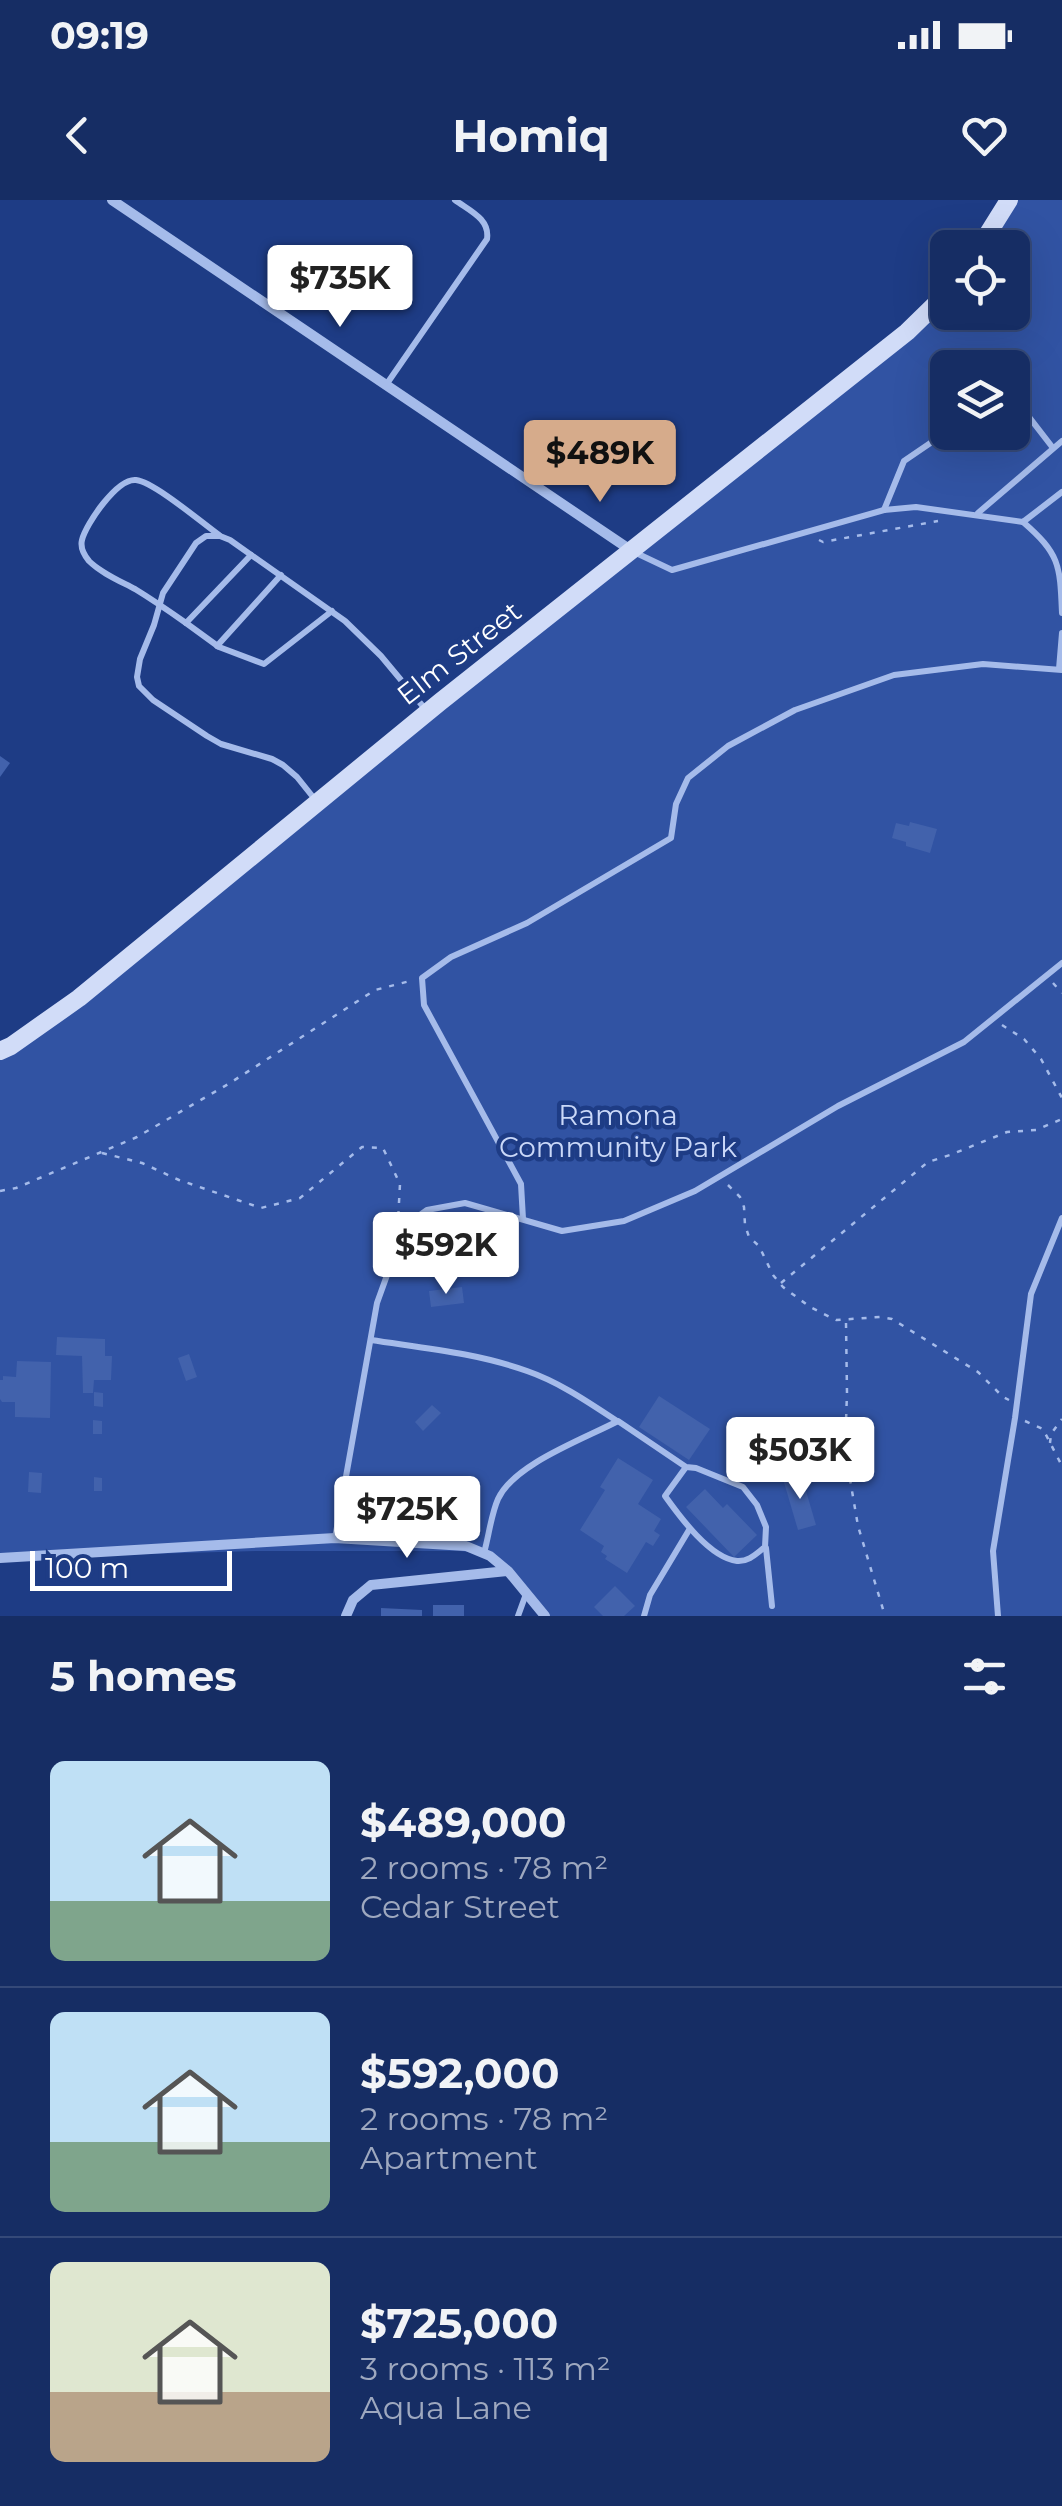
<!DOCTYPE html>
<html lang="en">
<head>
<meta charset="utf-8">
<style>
	:root { --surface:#162d64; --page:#23396d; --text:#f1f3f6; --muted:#9ea8bf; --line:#354978; --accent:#d6ab8b }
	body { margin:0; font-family:Montserrat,sans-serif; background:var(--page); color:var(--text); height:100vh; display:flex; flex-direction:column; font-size:38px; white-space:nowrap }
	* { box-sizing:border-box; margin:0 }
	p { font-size:32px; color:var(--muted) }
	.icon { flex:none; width:55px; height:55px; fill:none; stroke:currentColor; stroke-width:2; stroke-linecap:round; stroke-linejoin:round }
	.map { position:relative; height:1416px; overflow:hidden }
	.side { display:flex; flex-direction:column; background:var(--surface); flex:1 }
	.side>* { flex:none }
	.controls { position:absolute; left:930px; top:30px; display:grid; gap:20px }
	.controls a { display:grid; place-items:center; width:100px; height:100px; border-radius:15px; background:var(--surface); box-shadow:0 10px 40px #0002,0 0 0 2px var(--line); font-size:50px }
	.scale { position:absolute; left:30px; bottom:25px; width:202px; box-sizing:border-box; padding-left:10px; border:5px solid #fff; border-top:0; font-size:28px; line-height:35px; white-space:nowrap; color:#fff; -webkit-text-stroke:8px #1e3c85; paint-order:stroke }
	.price { position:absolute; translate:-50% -85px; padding:0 22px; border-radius:10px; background:#fff; color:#222; font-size:32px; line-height:65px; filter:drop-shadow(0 2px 5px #0008) }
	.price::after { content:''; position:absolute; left:50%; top:60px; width:30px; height:22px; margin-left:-15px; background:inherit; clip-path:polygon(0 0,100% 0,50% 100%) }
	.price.active { background:var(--accent); color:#111 }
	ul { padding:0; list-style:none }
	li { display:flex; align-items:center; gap:30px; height:250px; padding:0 50px }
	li+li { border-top:2px solid var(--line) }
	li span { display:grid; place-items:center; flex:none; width:280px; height:200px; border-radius:15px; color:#555 }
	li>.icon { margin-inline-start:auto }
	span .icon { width:120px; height:120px; fill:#fffc; stroke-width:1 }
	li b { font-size:42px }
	h2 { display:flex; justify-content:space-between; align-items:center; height:120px; padding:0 50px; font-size:42px }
	.status { display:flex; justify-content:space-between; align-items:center; height:70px; padding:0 50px; background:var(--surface); direction:ltr }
	.status svg { height:28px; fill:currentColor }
	header { display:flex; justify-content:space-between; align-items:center; height:130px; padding:0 50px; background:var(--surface); font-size:45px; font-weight:700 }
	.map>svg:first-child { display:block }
	.green { fill:#3153a3; fill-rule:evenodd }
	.building { fill:#4262ac }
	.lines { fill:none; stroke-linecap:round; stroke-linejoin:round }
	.path { stroke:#a5bbea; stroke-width:2.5; stroke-dasharray:5 8; stroke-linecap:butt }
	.lane { stroke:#a5bbea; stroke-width:6 }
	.street { stroke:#a5bbea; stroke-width:10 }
	.secondary { stroke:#d1dcf8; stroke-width:18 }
	.labels { text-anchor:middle; stroke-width:9; stroke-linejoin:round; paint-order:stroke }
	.street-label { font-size:28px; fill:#fff; stroke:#1e3c85 }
	.park-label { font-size:28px; fill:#cad8f8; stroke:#1e3c85 }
</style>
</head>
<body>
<div class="status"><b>09:19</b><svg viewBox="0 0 49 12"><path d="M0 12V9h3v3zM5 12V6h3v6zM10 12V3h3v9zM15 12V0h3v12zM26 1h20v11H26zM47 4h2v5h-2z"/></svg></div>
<header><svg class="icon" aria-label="back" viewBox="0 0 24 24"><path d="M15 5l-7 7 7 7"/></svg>Homiq<svg class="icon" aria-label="heart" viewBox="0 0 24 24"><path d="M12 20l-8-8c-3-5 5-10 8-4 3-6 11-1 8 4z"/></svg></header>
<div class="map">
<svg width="1062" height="1416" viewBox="0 0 1062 1416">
	<rect width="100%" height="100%" fill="#1e3c85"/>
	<!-- green -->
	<path class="green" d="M1009 0H1062V1416H546C520 1386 503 1354 460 1351H257L0 1358V850L947 90 948 112H1012V48L979 47ZM948 168H1012V232H948Z"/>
	<!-- building -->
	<g class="building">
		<path d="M0 556 10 563 0 577Z"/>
		<path d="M910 622 937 629 930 653 906 646V642L892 638 896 623 909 626Z"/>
		<path d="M462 1087 464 1103 431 1107 429 1091Z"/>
		<path d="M57 1137 105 1139V1156H112L111 1180H94L93 1193H83L82 1156 56 1155Z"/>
		<path d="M189 1154 197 1177 186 1181 178 1158Z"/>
		<path d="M17 1161 51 1162 50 1218 15 1217V1202H2L0 1199V1180H3V1176L16 1177Z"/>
		<path d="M94 1192 103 1193V1207L94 1206Z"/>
		<path d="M659 1196 710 1229 689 1260 639 1227Z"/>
		<path d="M432 1205 441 1213 423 1231 415 1222Z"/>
		<path d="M93 1220 102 1221V1234H93Z"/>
		<path d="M618 1258 653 1280 638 1304 661 1319 654 1331 660 1335 653 1346 646 1342 627 1373 605 1359 607 1356 601 1352 604 1346 580 1330 605 1290 600 1287Z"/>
		<path d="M29 1272 42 1273 41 1293 28 1292Z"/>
		<path d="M801 1274 816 1325 798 1330 783 1279Z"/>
		<path d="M94 1277 102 1278V1291H94Z"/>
		<path d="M705 1289 723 1308 727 1304 757 1335 734 1357 686 1307Z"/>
		<path d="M615 1386 635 1406 624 1416H603L594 1407Z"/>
		<rect x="433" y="1405" width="31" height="11"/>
		<path d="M381 1408 422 1410V1416H381Z"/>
	</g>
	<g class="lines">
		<!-- path -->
		<g class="path">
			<path d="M819 340 823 342 938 321"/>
			<path d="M1053 783 1062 793"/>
			<path d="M1002 825 1024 839 1041 859 1062 898"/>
			<path d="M102 953 142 963 179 980 261 1008 300 998 362 947 383 948 400 984 398 1021"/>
			<path d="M728 985 740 997 744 1007 745 1025 749 1037 759 1046 773 1075 783 1087 810 1107 836 1120 880 1117 892 1119 978 1172 1003 1197 1009 1200"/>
			<path d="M0 991 16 988 137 937 230 883 375 790 410 781"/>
			<path d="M781 1083 928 962 950 955 1007 932 1036 930 1062 919"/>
			<path d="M846 1123 847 1193 845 1250 858 1326 885 1416"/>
			<path d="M1025 1221 1043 1229 1062 1266"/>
			<path d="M1050 1243 1051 1234 1062 1219"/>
		</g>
		<!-- lane -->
		<g class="lane">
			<path d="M386 185 487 39C490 19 470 11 455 0"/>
			<path d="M1012 195 1053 248"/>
			<path d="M884 310 904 261 948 231"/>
			<path d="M978 313 1062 241"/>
			<path d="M1023 322C1060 354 1060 365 1062 413"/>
			<path d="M219 335C201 322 154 282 136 280 117 278 86 324 82 340 80 348 84 355 89 361 101 373 120 381 135 389 153 400 169 411 186 423L251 355"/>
			<path d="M634 352 672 370 884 310 916 307 1023 322 1062 292"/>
			<path d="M186 423 219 447 264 464 332 411"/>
			<path d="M217 446 281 375"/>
			<path d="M1059 469 1062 433"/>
			<path d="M317 602 297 577 283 565 272 559 221 544 207 536 153 500 139 486 137 477 140 459 154 425 163 393 196 343 206 336H220L230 340 345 421 381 456 426 510"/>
			<path d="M523 1019 521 984 424 805 422 778 451 757 527 723 671 638 676 604 688 578 728 546 795 510 894 475 983 464 1062 470"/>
			<path d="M371 1140C423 1148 477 1153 527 1171 559 1182 588 1202 617 1221"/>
			<path d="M335 1338 377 1103 399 1042 409 1023 427 1010 465 1003 562 1031 624 1021 695 991 838 906 964 842 1062 763"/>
			<path d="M766 1348 772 1406"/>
			<path d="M484 1353C489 1335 491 1315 498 1299 514 1264 584 1239 618 1221L686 1267 665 1296C680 1317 710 1358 737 1361 749 1362 757 1353 765 1347L766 1327 757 1305 743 1287 696 1268 686 1267"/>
			<path d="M518 1416 526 1394"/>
			<path d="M644 1416 650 1395 689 1330"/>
			<path d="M998 1416 993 1351 1015 1218 1031 1094 1062 1018"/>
		</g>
		<!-- street -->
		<g class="street">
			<path d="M112 0 632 351"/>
			<path d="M0 1358 335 1338 466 1346 490 1356 508 1371 545 1416"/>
			<path d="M346 1416 353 1400 371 1385 507 1371"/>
		</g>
		<!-- secondary -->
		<g class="secondary">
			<path d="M979 48 1009 0"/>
			<path d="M0 851 11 846 79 798 440 502 907 132 948 92"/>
		</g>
	</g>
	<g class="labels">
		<!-- street labels -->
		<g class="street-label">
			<text transform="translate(459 453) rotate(-38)" y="10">Elm Street</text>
		</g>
		<!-- park labels -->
		<g class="park-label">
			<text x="618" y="925">Ramona<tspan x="618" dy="32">Community Park</tspan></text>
		</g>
	</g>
</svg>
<div class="controls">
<a><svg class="icon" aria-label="locate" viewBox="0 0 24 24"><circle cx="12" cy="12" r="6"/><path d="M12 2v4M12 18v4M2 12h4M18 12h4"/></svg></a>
<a><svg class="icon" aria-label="layers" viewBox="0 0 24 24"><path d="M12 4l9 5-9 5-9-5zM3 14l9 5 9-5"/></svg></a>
</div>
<div class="scale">100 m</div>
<b class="price" style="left:340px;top:130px">$735K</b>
<b class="price active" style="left:600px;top:305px">$489K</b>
<b class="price" style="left:446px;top:1097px">$592K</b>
<b class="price" style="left:800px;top:1302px">$503K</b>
<b class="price" style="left:407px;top:1361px">$725K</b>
</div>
<section class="side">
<h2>5 homes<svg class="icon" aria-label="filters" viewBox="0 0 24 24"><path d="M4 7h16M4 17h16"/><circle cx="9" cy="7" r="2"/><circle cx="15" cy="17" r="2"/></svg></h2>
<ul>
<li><span style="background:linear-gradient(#bfe0f5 70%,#7fa58c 0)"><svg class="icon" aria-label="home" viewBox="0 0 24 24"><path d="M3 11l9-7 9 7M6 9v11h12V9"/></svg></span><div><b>$489,000</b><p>2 rooms · 78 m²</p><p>Cedar Street</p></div></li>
<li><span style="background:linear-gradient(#bfe0f5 65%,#7fa58c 0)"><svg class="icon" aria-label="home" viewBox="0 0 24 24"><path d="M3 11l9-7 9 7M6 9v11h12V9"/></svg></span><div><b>$592,000</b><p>2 rooms · 78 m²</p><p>Apartment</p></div></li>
<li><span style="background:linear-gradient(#dfe7d0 65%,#b9a48a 0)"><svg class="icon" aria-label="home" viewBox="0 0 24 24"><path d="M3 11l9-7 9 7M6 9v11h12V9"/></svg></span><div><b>$725,000</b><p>3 rooms · 113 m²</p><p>Aqua Lane</p></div></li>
</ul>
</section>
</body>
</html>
